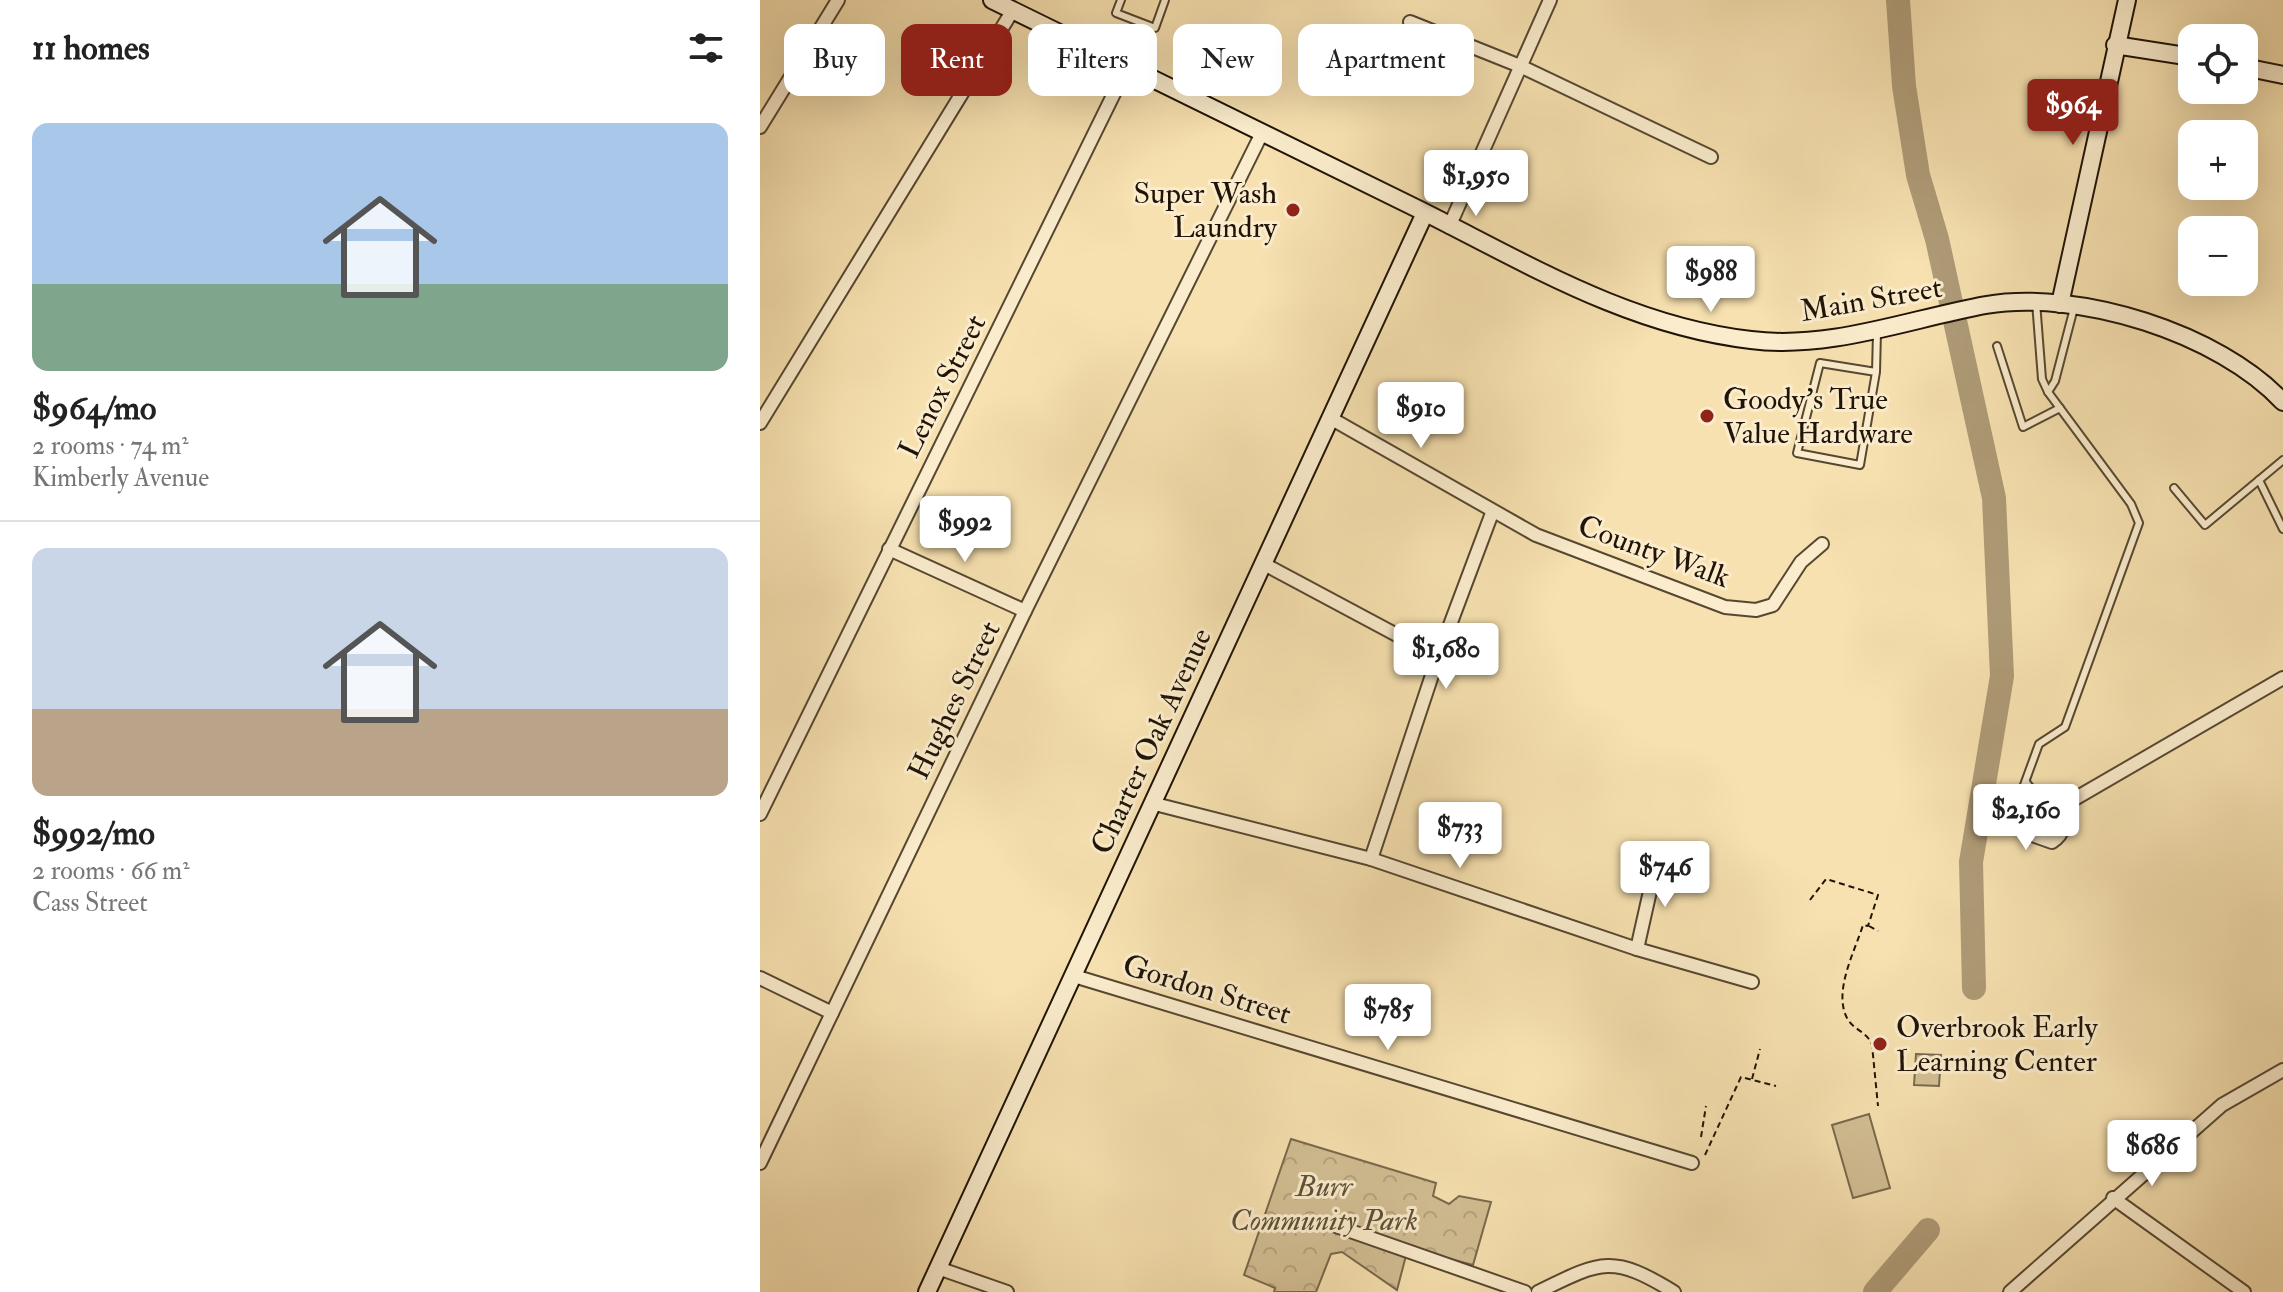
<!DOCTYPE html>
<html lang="en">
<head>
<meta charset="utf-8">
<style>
	:root { --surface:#fff; --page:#f6f6f6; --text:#222; --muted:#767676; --line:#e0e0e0; --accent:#8f2418 }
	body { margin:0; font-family:"IM FELL Double Pica",serif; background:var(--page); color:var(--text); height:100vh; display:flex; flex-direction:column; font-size:30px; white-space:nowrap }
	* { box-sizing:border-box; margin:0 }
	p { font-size:26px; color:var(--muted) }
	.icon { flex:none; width:44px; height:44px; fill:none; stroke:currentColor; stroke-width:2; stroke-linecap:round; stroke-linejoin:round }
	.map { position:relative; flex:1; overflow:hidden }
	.drawer { display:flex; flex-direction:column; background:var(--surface); width:760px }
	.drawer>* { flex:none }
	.hud { position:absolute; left:24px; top:24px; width:760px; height:72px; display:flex; gap:16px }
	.buttons { position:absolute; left:1418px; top:24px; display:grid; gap:16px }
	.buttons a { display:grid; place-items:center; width:80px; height:80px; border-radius:16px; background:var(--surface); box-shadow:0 8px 32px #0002; font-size:40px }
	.price { position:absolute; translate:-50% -68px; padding:0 18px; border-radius:8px; background:#fff; color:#222; font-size:26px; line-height:52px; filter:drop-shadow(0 2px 4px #0008) }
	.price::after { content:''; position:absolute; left:50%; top:48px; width:24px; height:18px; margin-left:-12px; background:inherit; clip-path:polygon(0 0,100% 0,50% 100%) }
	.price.active { background:var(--accent); color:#fff }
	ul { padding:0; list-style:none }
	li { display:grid; align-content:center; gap:16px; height:424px; padding:0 32px }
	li+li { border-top:2px solid var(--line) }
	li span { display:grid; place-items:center; height:248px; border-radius:16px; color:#555 }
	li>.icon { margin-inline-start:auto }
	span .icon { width:144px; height:144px; fill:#fffc; stroke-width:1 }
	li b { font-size:34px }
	h2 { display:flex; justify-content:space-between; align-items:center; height:96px; padding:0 32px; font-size:34px }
	.pill { padding:0 28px; border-radius:16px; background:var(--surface); box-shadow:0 8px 32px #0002; font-size:28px; line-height:72px }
	.pill.active { background:var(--accent); color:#fff }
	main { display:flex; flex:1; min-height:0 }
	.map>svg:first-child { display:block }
	.green { fill:#d2be93; stroke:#79694d; stroke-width:2 }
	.park { fill:url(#park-crowns); stroke:#79694d; stroke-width:2 }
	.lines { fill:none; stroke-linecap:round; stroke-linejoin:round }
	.river { stroke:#ae9b77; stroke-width:24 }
	.lane-casing { stroke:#564731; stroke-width:10 }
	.street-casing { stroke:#564731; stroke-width:16 }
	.secondary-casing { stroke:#201407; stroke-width:20 }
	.path { stroke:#201407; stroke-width:2; stroke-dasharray:6 4; stroke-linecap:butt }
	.lane { stroke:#faeccc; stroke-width:6 }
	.street { stroke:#faeccc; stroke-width:12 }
	.secondary { stroke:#faeccc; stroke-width:16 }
	.poi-dot { fill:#8f2418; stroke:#faeccc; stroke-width:3 }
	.labels { text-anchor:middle; stroke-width:6; stroke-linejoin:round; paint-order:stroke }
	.poi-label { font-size:30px; fill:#201407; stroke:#faeccc; text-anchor:start }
	.street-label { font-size:30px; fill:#201407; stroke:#faeccc }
	.park-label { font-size:30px; font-style:italic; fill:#5e5038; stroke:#faeccc }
</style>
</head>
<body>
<main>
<section class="drawer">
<h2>11 homes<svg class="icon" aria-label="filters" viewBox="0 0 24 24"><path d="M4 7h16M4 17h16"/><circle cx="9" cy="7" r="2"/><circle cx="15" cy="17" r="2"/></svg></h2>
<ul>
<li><span style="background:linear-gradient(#a9c7e8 65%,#7fa58c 0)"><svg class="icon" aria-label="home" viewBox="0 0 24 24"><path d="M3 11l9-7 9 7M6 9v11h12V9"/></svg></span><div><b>$964/mo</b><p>2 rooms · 74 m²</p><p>Kimberly Avenue</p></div></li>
<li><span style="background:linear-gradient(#c9d6e8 65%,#b9a48a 0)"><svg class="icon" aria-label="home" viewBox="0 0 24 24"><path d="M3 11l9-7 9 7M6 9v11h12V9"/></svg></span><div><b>$992/mo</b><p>2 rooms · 66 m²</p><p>Cass Street</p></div></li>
</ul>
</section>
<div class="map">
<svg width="1523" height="1292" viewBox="0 0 1523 1292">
	<defs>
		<pattern id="park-crowns" width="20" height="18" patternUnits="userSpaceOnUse" patternTransform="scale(2)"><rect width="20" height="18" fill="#d2be93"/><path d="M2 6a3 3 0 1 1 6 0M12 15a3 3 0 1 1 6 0" fill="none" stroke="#b4a27d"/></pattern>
	</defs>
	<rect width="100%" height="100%" fill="#f7e1b0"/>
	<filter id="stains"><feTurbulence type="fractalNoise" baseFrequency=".0025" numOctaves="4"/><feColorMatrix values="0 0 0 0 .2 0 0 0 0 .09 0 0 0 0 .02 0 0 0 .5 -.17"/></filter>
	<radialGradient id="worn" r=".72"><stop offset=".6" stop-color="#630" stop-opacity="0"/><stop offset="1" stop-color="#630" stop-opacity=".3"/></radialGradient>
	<!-- green -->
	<path class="green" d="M1109 1114 1130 1188 1093 1198 1072 1125Z"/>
	<!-- park -->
	<g class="park">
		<path d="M1156 1054 1181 1055 1179 1086 1154 1085Z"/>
		<path d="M531 1139 676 1183 673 1196 689 1204 699 1196 731 1202 713 1265 648 1248 637 1290 582 1252 571 1254 556 1292H514L515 1288 484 1275Z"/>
	</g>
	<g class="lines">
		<!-- river -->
		<g class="river">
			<path d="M1138 0 1144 86 1158 175 1177 239 1234 498 1242 676 1211 862 1214 988"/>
			<path d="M1115 1292 1168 1230"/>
		</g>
		<defs>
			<g id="lane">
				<path d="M361 0 356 13 395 28 405 0"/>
				<path d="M374 48 382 44 383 28"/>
				<path d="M368 64 374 48 371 40 373 34 381 32"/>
				<path d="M1237 346 1263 427 1300 408"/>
				<path d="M1116 372 1060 363 1037 453 1100 465 1116 372 1117 332"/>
				<path d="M1288 392 1295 381 1314 308"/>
				<path d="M1499 480 1523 529"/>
				<path d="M1414 488 1445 525 1523 460"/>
				<path d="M1266 782 1286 808"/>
				<path d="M1250 823 1279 744 1305 727 1379 523 1371 504 1288 392 1282 379 1276 302"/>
			</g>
			<g id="street">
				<path d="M650 22 760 66 951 157"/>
				<path d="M0 127 78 0"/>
				<path d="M689 227 790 0"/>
				<path d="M572 419 776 535 965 607 996 610 1013 605 1041 562 1062 544"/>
				<path d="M0 423 253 10"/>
				<path d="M129 549 265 611"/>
				<path d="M504 564 678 657"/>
				<path d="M395 804 611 859 877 949 992 982"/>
				<path d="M1304 805C1305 821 1306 833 1292 842L1275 836 1271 829 1277 811 1304 805 1523 678"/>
				<path d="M0 814 367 67"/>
				<path d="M611 859 678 657 732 513"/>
				<path d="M877 949 897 860"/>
				<path d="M314 976 932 1163"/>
				<path d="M0 978 72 1013"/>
				<path d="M0 1163 265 611 502 133"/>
				<path d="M1353 1198 1484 1292"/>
				<path d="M576 1226 765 1292"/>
				<path d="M178 1268 247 1292"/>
				<path d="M778 1292C841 1261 852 1254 914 1292"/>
				<path d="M1250 1292 1462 1105 1523 1070"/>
			</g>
			<g id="secondary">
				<path d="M232 0C375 71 518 140 660 210 768 264 869 326 991 340 1070 350 1149 319 1226 305 1318 289 1459 333 1523 402"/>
				<path d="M1355 45 1432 57"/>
				<path d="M1484 67 1523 75"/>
				<path d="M1300 304 1367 0"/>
				<path d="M167 1292 665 213"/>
			</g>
		</defs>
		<!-- lane casing -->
		<use href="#lane" class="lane-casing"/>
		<!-- street casing -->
		<use href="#street" class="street-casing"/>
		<!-- secondary casing -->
		<use href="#secondary" class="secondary-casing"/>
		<!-- path -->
		<g class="path">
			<path d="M1050 900 1066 879 1118 895 1108 926 1103 925C1095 951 1073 991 1087 1018 1093 1030 1108 1032 1112 1045L1118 1106"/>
			<path d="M1109 926 1118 931"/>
			<path d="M992 1079 1000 1049"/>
			<path d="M941 1137 946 1106"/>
			<path d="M945 1155 981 1077 1016 1086"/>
		</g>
		<!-- lane -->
		<use href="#lane" class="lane"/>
		<!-- street -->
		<use href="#street" class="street"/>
		<!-- secondary -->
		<use href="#secondary" class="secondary"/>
	</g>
	<!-- markers -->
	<g class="poi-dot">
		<circle cx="533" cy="210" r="8"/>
		<circle cx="947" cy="416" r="8"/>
		<circle cx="1120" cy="1044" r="8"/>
	</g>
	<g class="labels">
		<!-- poi labels -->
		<g class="poi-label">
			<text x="517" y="203" text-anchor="end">Super Wash<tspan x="517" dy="34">Laundry</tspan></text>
			<text x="963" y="409">Goody's True<tspan x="963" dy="34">Value Hardware</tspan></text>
			<text x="1136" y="1037">Overbrook Early<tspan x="1136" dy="34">Learning Center</tspan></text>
		</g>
		<!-- street labels -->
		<g class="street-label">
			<text transform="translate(1111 299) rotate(-10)" y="10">Main Street</text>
			<text transform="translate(182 386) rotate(-63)" y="10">Lenox Street</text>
			<text transform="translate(894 551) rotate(20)" y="10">County Walk</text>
			<text transform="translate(194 700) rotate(-64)" y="10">Hughes Street</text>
			<text transform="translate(391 741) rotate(-65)" y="10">Charter Oak Avenue</text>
			<text transform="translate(447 989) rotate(17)" y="10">Gordon Street</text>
		</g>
		<!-- park labels -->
		<g class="park-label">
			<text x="564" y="1196">Burr<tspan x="564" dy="34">Community Park</tspan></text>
		</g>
	</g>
	<rect width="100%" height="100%" filter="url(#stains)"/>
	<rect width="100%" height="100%" fill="url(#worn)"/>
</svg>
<div class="buttons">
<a><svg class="icon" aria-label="locate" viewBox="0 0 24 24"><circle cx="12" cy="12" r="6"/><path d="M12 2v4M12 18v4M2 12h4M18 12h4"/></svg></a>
<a>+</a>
<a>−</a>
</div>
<b class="price active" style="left:1313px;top:147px">$964</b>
<b class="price" style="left:716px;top:218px">$1,950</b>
<b class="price" style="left:951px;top:314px">$988</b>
<b class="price" style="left:661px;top:450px">$910</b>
<b class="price" style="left:205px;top:564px">$992</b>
<b class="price" style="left:686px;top:691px">$1,680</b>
<b class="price" style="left:1266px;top:852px">$2,160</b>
<b class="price" style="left:700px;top:870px">$733</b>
<b class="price" style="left:905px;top:909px">$746</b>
<b class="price" style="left:628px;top:1052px">$785</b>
<b class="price" style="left:1392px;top:1188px">$686</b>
<div class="hud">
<a class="pill">Buy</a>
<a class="pill active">Rent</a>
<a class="pill">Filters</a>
<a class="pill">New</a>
<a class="pill">Apartment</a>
</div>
</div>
</main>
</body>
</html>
